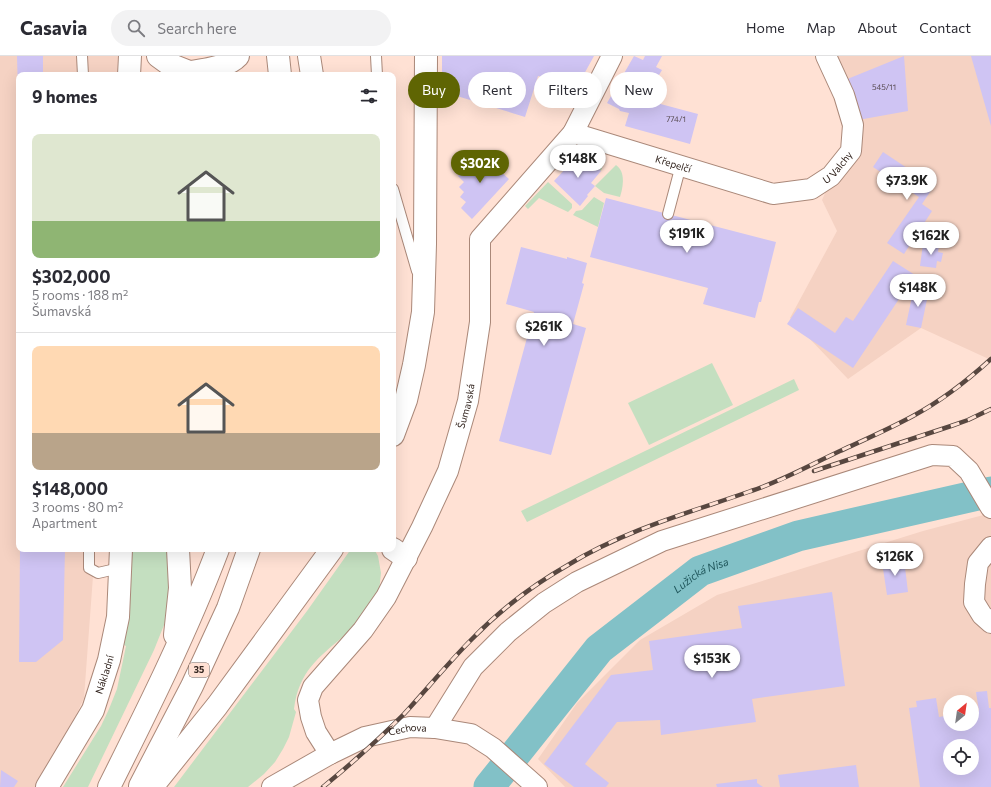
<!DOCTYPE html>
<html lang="en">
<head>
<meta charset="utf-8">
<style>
	:root { --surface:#fff; --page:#f2f2f3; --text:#2b2b33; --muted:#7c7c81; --line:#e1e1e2; --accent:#5f6503 }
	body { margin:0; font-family:Commissioner,sans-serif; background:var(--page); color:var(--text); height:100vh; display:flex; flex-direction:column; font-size:15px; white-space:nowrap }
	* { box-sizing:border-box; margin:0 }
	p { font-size:13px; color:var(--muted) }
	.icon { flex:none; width:22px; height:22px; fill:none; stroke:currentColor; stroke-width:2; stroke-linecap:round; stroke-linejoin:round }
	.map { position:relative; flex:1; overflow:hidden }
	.drawer { position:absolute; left:16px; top:16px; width:380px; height:480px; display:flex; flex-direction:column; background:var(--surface); border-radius:8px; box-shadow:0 4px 16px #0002 }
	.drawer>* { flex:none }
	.guide { position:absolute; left:408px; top:16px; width:380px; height:36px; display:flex; gap:8px }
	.needle { width:26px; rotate:29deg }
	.buttons { position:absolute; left:943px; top:639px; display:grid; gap:8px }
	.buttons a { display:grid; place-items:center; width:36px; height:36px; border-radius:50%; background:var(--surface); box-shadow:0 4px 16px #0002; font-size:20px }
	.price { position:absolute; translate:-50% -34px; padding:0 9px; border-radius:14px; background:#fff; color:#222; font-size:13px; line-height:26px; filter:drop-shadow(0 1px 2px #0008) }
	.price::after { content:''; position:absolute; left:50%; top:24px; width:12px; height:9px; margin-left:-6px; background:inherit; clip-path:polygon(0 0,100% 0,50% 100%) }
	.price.selected { background:var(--accent); color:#fff }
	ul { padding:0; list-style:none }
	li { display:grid; align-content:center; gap:8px; height:212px; padding:0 16px }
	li+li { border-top:1px solid var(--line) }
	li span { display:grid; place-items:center; height:124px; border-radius:8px; color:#555 }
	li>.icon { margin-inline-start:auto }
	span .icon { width:72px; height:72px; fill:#fffc; stroke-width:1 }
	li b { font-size:17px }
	h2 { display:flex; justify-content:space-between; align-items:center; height:48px; padding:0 16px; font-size:17px }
	.tag { padding:0 14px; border-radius:18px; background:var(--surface); box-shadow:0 4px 16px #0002; font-size:14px; line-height:36px }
	.tag.selected { background:var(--accent); color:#fff }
	header { display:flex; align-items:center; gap:24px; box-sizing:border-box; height:56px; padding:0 20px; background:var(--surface); border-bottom:1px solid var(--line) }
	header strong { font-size:19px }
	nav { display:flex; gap:22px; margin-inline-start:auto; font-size:14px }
	.search { width:280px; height:36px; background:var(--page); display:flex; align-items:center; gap:10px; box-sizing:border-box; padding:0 14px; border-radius:22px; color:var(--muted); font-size:15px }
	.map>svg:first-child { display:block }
	.built { fill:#f5d2c3; fill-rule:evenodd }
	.green { fill:#c4dfc0 }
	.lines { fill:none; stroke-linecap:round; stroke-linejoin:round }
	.river { stroke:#82c1c7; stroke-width:31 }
	.building { fill:#cfc4f3; fill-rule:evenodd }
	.lane-casing { stroke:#aa8879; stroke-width:12 }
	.street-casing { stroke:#aa8879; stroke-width:22 }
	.secondary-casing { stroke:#aa8879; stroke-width:24 }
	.highway-casing { stroke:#aa8879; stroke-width:24 }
	.lane { stroke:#fff; stroke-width:10 }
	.street { stroke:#fff; stroke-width:20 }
	.secondary { stroke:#fff; stroke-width:22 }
	.highway { stroke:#fff; stroke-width:22 }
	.rail-casing { stroke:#584740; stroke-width:4.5 }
	.rail { stroke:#ffe1d4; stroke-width:3; stroke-dasharray:9; stroke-linecap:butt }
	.labels { text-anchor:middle; stroke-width:4; stroke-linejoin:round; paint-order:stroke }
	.number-label { font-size:8px; fill:#594c53 }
	.shield { fill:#ffe1d4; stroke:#705d55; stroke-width:1 }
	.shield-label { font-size:9px; font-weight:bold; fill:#32241e }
	.street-label { font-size:10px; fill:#32241e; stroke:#ffe1d4 }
	.water-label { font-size:11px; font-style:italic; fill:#21585d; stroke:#ffe1d4 }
</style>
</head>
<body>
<header>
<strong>Casavia</strong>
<div class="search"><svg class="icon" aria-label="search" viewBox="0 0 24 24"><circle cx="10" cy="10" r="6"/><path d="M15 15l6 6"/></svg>Search here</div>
<nav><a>Home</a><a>Map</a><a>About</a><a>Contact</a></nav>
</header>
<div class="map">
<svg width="991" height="731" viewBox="0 0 991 731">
	<rect width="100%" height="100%" fill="#ffe1d4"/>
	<!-- built -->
	<g class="built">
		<path d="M0 0H118L117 19H19V493H95L84 642 54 706 39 731H0Z"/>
		<path d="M835 0H991V304L921 272 848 323 790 262 837 175 822 144 858 64Z"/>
		<path d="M991 457V731H565L538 703 577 647 640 584 717 539 923 475ZM950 646H972V668H950ZM950 690H972V712H950Z"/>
	</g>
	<!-- green -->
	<g class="green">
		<path d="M581 96 605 102 601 115Z"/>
		<path d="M616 109C626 116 623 131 620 141L604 137 595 130Z"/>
		<path d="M548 126 572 148V152L568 156 539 142 528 153 525 150Z"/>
		<path d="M594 141 604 147 598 171 573 159 576 155 582 154Z"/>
		<path d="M712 307 733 349 649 389 628 347Z"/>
		<path d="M794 323 799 334 527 466 521 455Z"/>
		<path d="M131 493H170L172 514 168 557 164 569 154 594 88 731H63L101 670 109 653 117 633 126 590 122 588Z"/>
		<path d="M351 493H374L378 500 381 517 379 536 350 577 345 579C318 602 299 615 294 653L296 656 289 681 283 693 275 706 264 718 248 731H174L307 555Z"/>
	</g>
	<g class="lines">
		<!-- river -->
		<path class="river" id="s1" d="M489 731 599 593 700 515 798 480 991 436"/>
	</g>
	<!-- building -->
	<g class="building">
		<path d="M17 0H43V19H19V40H18Z"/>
		<path d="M442 0H594L578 29 538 20 525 61 444 36 442 25Z"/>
		<path d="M634 0 643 4 645 0H662L656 11 662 14 648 37 642 34 638 42 698 58 690 88 625 70 629 57 620 55 619 53 607 47Z"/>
		<path d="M904 0 908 55 858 64 845 24Z"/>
		<path d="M971 0H991V70Z"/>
		<path d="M581 96 601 115 591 127 595 130 587 139 588 140 580 150 554 125Z"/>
		<path d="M883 96 934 130 922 148 932 155 904 198 887 187 919 141 873 111Z"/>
		<path d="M480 97 509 123 472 163 461 152 466 146 460 141 464 136 459 131 464 126 458 120Z"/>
		<path d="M606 142 776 186 761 246H759L755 262 703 248 708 232 590 201Z"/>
		<path d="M923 188 939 190 938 196 943 197 941 206 937 205 936 212 920 210Z"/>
		<path d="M521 191 567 203V201L587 207 582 227 584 228 573 268 586 272 551 399 499 385 534 256 506 248Z"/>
		<path d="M893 205 915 219 853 312 787 268 798 252 835 277 846 261 853 265Z"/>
		<path d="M914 231 929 234 921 272 906 269Z"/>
		<path d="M20 493H65L63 584 36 606H19Z"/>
		<path d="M904 503 908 536 887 539 882 506Z"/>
		<path d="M832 536 845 630 752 643 756 666 661 679 660 664 617 666 585 708 609 727 606 731H574L544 708 611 619 653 614 649 585 742 572 738 550Z"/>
		<path d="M987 635 989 652H991V731H920L909 652 917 651 916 645 936 642 939 661 950 659V668H972V656L979 655 976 636ZM950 690H972V712H950Z"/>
		<path d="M856 709 859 731H780L778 719Z"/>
		<path d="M1 714 18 725 14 731H0Z"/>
		<path d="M757 723V727L763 731H717L716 728Z"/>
	</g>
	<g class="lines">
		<defs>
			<g id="lane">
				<path d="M82 0 83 19"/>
				<path d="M376 0 377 19"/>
				<path d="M393 133 417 215"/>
				<path d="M668 158 681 109"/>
				<path d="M89 493V512L98 517 120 512"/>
			</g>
			<g id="street">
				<path id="s2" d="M573 77 773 138 811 133 831 120 851 95 853 69 844 39 826 0"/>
				<path d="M991 491 978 507 975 528 974 546 982 559 991 567"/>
				<path d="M435 672 473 611 508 576 544 547 577 526 662 485 932 399 953 400 969 415 991 452"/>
				<path id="s3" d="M330 698 316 676 311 661 308 644 313 631 363 574 386 541 422 471 448 415 468 345 480 266V183L573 77 612 0"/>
				<path id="s4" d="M272 731 330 698 365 681 410 671 435 672 471 678 493 692 537 731"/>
			</g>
			<g id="secondary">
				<path d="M129 19 130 0"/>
				<path id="s5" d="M47 731 93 654 109 604 118 561 121 493"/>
			</g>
			<g id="highway">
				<path d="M158 0 169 8 189 16"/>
				<path d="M278 0 280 19"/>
				<path d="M309 0 312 19"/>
				<path d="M177 19C195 14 225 14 238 0"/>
				<path d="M393 379 406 344 414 309 423 256 425 188 426 0"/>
				<path d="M393 493 406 502"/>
				<path d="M175 579 180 532 178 493"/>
				<path d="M140 730 192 630 228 552 249 493"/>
				<path d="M109 731C148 653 187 575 218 493"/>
				<path d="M152 731 217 650 332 493"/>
			</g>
		</defs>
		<!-- lane casing -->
		<use href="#lane" class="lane-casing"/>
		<!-- street casing -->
		<use href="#street" class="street-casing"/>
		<!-- secondary casing -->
		<use href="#secondary" class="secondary-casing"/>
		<!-- highway casing -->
		<use href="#highway" class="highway-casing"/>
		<!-- lane -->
		<use href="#lane" class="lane"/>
		<!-- street -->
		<use href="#street" class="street"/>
		<!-- secondary -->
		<use href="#secondary" class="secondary"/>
		<!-- highway -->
		<use href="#highway" class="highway"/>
		<defs>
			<g id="rail">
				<path d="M814 415 951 370 968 364 991 353"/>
				<path d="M323 731C351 708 378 684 404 658 427 633 448 607 472 583 500 554 533 529 568 509 625 474 688 457 751 435 782 425 810 409 840 395 864 384 889 373 913 360 941 345 967 325 991 303"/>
			</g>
		</defs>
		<!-- rail casing -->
		<use href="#rail" class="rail-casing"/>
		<!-- rail -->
		<use href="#rail" class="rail"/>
	</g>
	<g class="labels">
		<!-- number labels -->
		<g class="number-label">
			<text x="884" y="34">545/11</text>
			<text x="676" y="66">774/1</text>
		</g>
		<!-- shield labels -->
		<rect class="shield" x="189" y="607" width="20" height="14" rx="3"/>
		<g class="shield-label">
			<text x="199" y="617">35</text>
		</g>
		<!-- street labels -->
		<g class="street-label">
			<text dy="4" stroke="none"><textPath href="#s2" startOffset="105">Křepelčí</textPath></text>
			<text dy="4" stroke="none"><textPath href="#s2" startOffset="282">U Valchy</textPath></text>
			<text dy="4" stroke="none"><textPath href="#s3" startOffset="397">Šumavská</textPath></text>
			<text dy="4" stroke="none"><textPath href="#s5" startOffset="127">Nákladní</textPath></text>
			<text dy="4" stroke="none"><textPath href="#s4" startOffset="149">Čechova</textPath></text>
		</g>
		<!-- water labels -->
		<g class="water-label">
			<text dy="4" stroke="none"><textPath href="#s1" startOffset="303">Lužická Nisa</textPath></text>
		</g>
	</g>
</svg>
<div class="buttons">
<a><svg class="needle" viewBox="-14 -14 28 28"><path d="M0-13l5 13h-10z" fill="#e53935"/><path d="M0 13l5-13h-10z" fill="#7c7c81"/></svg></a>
<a><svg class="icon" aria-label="locate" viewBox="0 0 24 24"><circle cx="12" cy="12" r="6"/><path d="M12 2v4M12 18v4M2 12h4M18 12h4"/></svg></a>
</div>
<b class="price" style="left:578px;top:123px">$148K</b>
<b class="price selected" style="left:480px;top:128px">$302K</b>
<b class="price" style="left:907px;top:145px">$73.9K</b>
<b class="price" style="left:687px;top:198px">$191K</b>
<b class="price" style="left:931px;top:200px">$162K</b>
<b class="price" style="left:918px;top:252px">$148K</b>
<b class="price" style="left:544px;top:291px">$261K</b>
<b class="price" style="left:895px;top:521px">$126K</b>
<b class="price" style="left:712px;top:623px">$153K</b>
<div class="guide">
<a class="tag selected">Buy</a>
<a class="tag">Rent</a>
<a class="tag">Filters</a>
<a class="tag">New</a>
</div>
<section class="drawer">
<h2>9 homes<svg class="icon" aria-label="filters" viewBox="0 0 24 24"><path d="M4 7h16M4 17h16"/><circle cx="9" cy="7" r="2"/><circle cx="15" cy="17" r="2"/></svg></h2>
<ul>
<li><span style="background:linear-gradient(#dfe7d0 70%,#8fb573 0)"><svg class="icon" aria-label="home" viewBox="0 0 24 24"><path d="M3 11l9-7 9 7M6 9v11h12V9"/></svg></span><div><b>$302,000</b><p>5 rooms · 188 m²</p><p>Šumavská</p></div></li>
<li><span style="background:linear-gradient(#ffd9b3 70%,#b9a48a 0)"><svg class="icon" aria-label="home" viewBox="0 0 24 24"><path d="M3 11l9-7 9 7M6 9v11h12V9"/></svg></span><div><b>$148,000</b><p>3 rooms · 80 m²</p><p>Apartment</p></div></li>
</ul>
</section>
</div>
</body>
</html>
